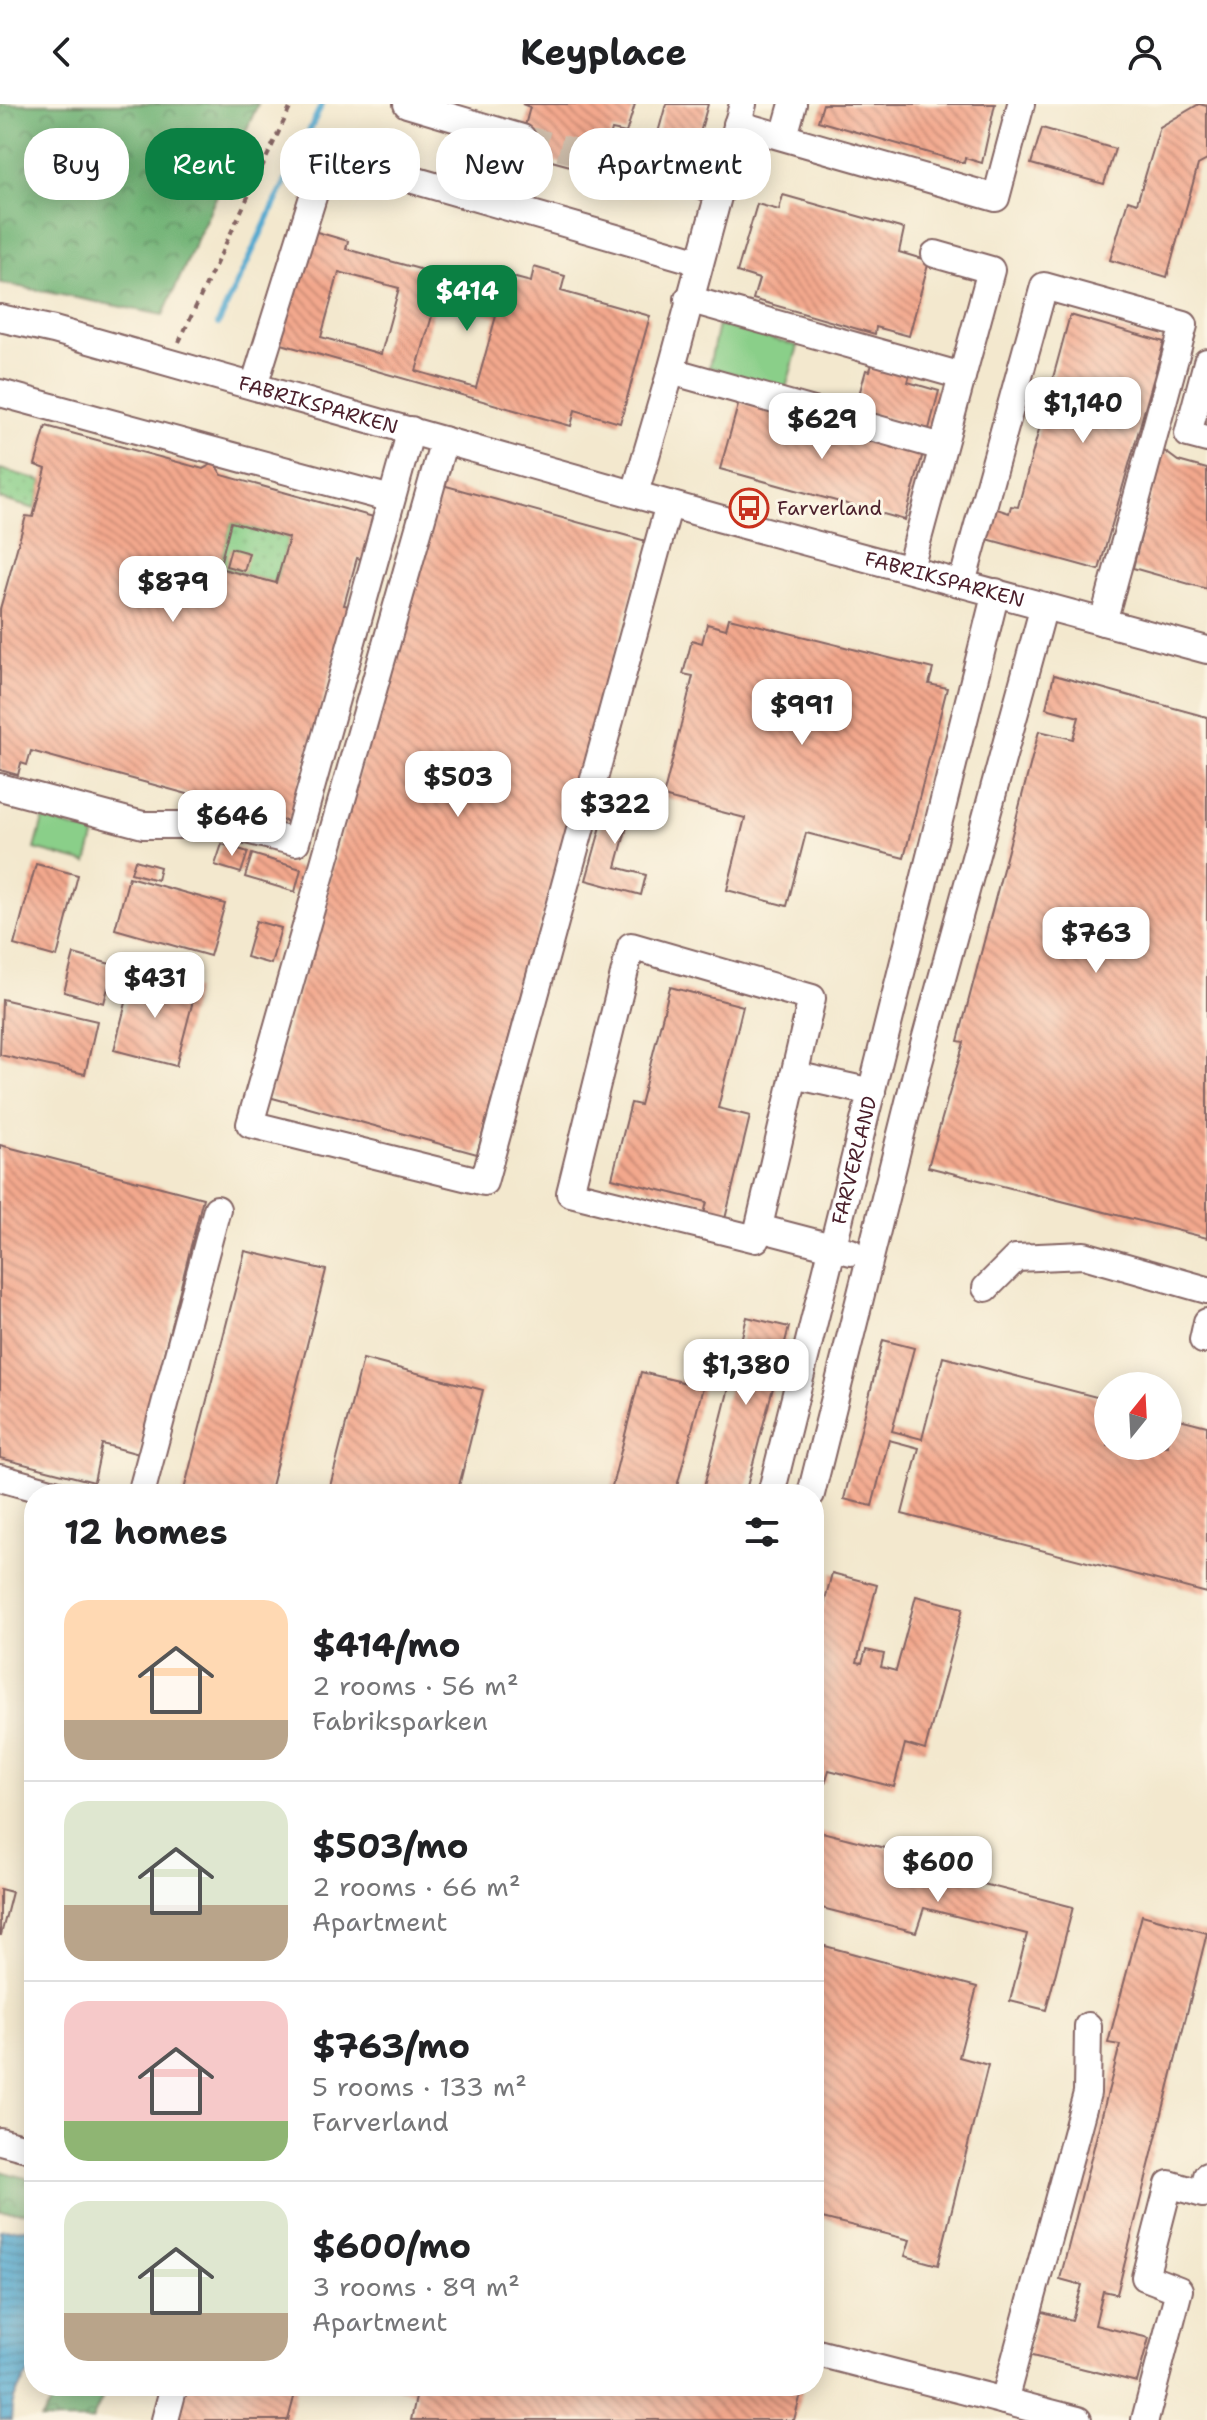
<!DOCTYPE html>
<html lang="en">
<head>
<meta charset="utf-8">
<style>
	:root { --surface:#fff; --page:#f2f2f2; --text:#202124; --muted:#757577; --line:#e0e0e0; --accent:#0b8043 }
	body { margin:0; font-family:"Shantell Sans",sans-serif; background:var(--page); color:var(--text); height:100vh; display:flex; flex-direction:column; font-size:30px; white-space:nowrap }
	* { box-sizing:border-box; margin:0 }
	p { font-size:26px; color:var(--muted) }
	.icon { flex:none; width:44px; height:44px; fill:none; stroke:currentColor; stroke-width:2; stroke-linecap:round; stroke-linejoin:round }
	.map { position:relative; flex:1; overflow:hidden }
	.details { position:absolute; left:24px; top:1380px; width:800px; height:912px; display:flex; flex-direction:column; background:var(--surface); border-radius:32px; box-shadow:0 4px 20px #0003 }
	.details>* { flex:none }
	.banner { position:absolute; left:24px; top:24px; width:800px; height:72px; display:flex; gap:16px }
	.needle { width:52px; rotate:18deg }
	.fabs { position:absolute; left:1094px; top:1268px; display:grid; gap:16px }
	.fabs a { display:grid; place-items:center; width:88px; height:88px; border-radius:50%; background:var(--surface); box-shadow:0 4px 20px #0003; font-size:40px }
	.price { position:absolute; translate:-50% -68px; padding:0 18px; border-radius:16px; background:#fff; color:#222; font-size:26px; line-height:52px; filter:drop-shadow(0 2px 4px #0008) }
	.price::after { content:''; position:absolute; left:50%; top:48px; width:24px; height:18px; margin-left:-12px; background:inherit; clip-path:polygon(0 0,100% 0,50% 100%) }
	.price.current { background:var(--accent); color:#fff }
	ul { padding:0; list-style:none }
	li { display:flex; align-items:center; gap:24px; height:200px; padding:0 40px }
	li+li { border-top:2px solid var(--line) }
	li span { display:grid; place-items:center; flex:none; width:224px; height:160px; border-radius:24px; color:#555 }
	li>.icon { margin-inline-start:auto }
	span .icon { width:96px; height:96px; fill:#fffc; stroke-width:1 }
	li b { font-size:34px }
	h2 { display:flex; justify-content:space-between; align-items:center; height:96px; padding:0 40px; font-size:34px }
	.tag { padding:0 28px; border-radius:32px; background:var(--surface); box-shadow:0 4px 20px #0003; font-size:28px; line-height:72px }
	.tag.current { background:var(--accent); color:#fff }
	header { display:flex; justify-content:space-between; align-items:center; height:104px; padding:0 40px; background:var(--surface); font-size:36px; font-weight:700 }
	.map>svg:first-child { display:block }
	.grass { fill:#8acf89; stroke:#6a775a; stroke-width:2 }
	.forest { fill:url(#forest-crowns); stroke:#5c6850; stroke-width:2 }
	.garden { fill:url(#garden-dots); stroke:#6a775a; stroke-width:2 }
	.water { fill:url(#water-rules); stroke:#4e647d; stroke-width:2 }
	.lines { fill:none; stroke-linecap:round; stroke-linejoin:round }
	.stream { stroke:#52a9cf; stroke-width:6 }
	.building { fill:url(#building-back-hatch); fill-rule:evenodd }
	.minor-tunnel { stroke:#d1c0ad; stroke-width:26; stroke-dasharray:26 13; stroke-linecap:butt }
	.minor-casing { stroke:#856564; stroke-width:30 }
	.path { stroke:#856564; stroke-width:4; stroke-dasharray:6 6; stroke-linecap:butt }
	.minor { stroke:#fff; stroke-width:26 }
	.labels { text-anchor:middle; stroke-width:6; stroke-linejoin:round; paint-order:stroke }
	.street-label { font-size:20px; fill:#4a1f2b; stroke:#fcf5e5 }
	.poi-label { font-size:20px; fill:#4a1f2b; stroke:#fcf5e5; text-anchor:start }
</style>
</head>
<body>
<header><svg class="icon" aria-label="back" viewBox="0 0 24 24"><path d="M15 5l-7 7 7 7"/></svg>Keyplace<svg class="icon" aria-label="person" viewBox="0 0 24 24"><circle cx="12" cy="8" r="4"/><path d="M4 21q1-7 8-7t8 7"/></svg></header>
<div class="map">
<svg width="1207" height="2316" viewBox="0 0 1207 2316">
	<defs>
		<pattern id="forest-crowns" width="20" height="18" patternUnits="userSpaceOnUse" patternTransform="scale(2)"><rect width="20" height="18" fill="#6fb275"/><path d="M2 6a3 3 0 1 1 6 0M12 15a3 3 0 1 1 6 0" fill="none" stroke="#5d9060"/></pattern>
		<pattern id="garden-dots" width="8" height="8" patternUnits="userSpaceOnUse" patternTransform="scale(2)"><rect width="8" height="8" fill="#8acf89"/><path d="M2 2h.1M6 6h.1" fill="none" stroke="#79b176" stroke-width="1.8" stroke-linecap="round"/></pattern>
		<pattern id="water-rules" width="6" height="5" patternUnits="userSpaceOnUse" patternTransform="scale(2)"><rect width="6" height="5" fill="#52a9cf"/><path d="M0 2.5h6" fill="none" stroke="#4689a8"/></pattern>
		<pattern id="building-back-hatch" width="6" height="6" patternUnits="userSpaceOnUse" patternTransform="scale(2)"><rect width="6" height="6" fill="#f3a88d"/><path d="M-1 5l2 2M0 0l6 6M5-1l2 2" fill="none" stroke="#c78873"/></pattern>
	</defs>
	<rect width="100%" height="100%" fill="#fcf5e5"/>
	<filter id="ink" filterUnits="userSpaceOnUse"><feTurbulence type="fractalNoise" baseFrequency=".0125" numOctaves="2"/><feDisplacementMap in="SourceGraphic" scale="16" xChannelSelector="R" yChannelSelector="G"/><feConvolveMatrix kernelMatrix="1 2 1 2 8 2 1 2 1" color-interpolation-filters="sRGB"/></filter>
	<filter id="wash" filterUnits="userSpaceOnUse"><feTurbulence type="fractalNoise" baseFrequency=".006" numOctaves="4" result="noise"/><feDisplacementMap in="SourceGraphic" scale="32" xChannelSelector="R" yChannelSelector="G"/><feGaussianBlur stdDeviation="1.8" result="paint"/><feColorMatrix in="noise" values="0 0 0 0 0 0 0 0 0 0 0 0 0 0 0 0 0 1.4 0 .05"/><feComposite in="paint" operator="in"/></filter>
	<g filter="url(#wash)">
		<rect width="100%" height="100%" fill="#f3e8ce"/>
		<!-- grass -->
		<g class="grass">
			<path d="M718 221 798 242 786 284 709 263Z"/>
			<path d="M43 715 95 730 87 759 35 745Z"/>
		</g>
		<!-- forest -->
		<g class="forest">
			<path d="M0 0H258L163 211 0 179Z"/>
			<path d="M0 2067 34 2076V2109L0 2107Z"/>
			<path d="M62 2282H108L92 2316H41Z"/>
		</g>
		<!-- garden -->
		<g class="garden">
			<path d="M0 365 43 377 35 405 0 395Z"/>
			<path d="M231 418 289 434 276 479 219 464Z"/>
		</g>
		<!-- water -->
		<path class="water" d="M34 2123V2265C21 2277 9 2298 12 2316H0V2126Z"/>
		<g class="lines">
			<!-- stream -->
			<path class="stream" d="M218 220 322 0"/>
		</g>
		<g id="blocks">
			<!-- building -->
			<g class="building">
				<path d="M522 0H635L626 29 612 26 600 70 518 48 530 3Z"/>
				<path d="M666 0H708L695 47 656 36Z"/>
				<path d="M823 0H995L982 59 965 54 964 59 818 17Z"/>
				<path d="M1199 0 1207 2V56L1198 61 1167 173 1110 156 1128 96 1137 99 1160 23Z"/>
				<path d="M1042 24 1115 45 1104 80 1031 60Z"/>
				<path d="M783 91 904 125 899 148 929 157 909 232 876 223 875 230 753 195 759 175 737 168 757 100 779 106Z"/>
				<path d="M310 126 348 137 346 145 504 188 508 172 531 178 534 163 565 172 561 187 650 212 620 319 575 306 571 322 278 239ZM339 168 399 184 381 250 321 233ZM437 195 496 212 476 284 416 267Z"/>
				<path d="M1070 211 1164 238 1099 466 987 435 994 404 1009 409 1011 402 1018 403Z"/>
				<path d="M872 260 910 271 908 278 939 287 929 325 855 305 866 266 870 267Z"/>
				<path d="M739 298 923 349 905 416 720 365Z"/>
				<path d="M46 322 203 365 214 359 222 371 377 414 365 456 357 454 344 501 349 502 289 718 31 647 27 661 21 659 18 671 0 666V505L26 412 33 413 46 365 35 361ZM231 418 289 434 276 479 219 464Z"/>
				<path d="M1163 346 1178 357 1207 365V485L1133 464Z"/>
				<path d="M439 380 646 437 477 1050 269 993Z"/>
				<path d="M231 444 249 449 244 467 226 462Z"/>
				<path d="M729 514 933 565 929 580 947 584 904 754 806 729 787 802 727 786 745 714 663 693 693 572 683 570 692 536 702 539 707 520 726 525Z"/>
				<path d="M1054 571 1207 613V1134L928 1063 964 938 958 937 1039 627 1073 635 1079 613 1046 604Z"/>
				<path d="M612 683 636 689 616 763 646 771 641 791 586 776Z"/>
				<path d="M222 740 248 748 241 769 215 761Z"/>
				<path d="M252 750 301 765 295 788 245 773Z"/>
				<path d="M135 756 160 763 157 776 131 769Z"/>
				<path d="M36 760 78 771 57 853 14 841Z"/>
				<path d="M129 773 225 800 210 852 115 825Z"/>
				<path d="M256 817 281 824 271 860 246 853Z"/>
				<path d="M74 850 114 861 104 899 64 888Z"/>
				<path d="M144 872 196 885 176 962 114 946 132 875 143 878Z"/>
				<path d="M670 883 743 902 718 1004 750 1012 724 1119 703 1114 707 1098 612 1074 631 999 640 1001Z"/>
				<path d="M2 895 97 917 85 970 0 951Z"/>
				<path d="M0 1041 203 1094 139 1350 102 1340 94 1378 0 1354Z"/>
				<path d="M245 1147 326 1166 269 1390H183Z"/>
				<path d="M747 1213 789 1223 745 1390H702Z"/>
				<path d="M883 1236 914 1244 892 1327 922 1335 943 1253 1108 1296V1342H1168V1312L1207 1322V1489L902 1410 919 1344 889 1336 872 1402 844 1395Z"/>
				<path d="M363 1255 483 1286 457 1390H328Z"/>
				<path d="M641 1268 703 1283 675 1390H610Z"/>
				<path d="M832 1469 877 1481 857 1558 862 1559 866 1546 884 1550 881 1563 896 1567 916 1492 963 1504 925 1646 905 1640 894 1683 829 1666 825 1679 814 1676V1539Z"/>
				<path d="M814 1726 936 1757 933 1767 1073 1803 1046 1906 1010 1897 1027 1830 924 1804 916 1828 814 1802Z"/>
				<path d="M0 1785 12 1788 1 1831H0Z"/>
				<path d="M1142 1811 1207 1829 1117 2190 1103 2187 1095 2221 1149 2234 1137 2278 1028 2251 1039 2207 1072 2216 1082 2181 1060 2175 1120 1941 1108 1939Z"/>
				<path d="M814 1839 977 1883 959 1953 988 1961 938 2161 905 2152 910 2136 814 2112Z"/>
				<path d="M187 2282H297L288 2316H178Z"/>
				<path d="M397 2282H786L802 2286 794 2316H411L417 2289 397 2285Z"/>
			</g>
		</g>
	</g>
	<g filter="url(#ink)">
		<use href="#blocks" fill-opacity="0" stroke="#856564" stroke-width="2"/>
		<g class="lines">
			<!-- minor-tunnel -->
			<path class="minor-tunnel" d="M522 34 604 55"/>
			<defs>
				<g id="minor">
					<path d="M407 0 522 34"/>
					<path d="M737 20 996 94 1021 0"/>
					<path d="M784 32 793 0"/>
					<path d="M604 55 719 86"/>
					<path d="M688 195 962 272"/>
					<path id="s1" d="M0 214 54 226 718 414 1207 546"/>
					<path d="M1207 258 1188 330 1207 335"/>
					<path d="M671 267 942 343"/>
					<path d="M254 282 326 51 700 158"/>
					<path d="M0 289 391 395"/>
					<path d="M444 336 250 1020 484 1078 669 400"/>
					<path d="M635 389 671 267 743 0"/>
					<path d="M910 464 991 166 935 150"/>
					<path d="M962 479 1044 182 1184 221 1103 518"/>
					<path d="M0 683 143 721H225L296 738 411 326"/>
					<path d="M631 842 812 894 756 1135 570 1089Z"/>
					<path d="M794 971 872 988"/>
					<path d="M759 1124 851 1148"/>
					<path d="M986 1184 1016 1154 1084 1151 1207 1186"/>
					<path d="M1203 1236 1207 1218"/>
					<path d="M0 1374 58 1390"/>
					<path d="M141 1390 217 1105"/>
					<path id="s2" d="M771 1390 996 488"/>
					<path d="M811 1390 918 962 1044 502"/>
					<path d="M0 2037 34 2046"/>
					<path d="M814 2248 1078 2316"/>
					<path d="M1004 2297 1087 1989 1088 1922"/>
					<path d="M165 2316 174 2282"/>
					<path d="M1145 2316 1179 2186 1145 2173 1169 2080 1203 2090 1207 2072"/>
				</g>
			</defs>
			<!-- minor casing -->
			<use href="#minor" class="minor-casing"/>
			<!-- path -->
			<path class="path" d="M179 238 292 0"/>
			<!-- minor -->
			<use href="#minor" class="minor"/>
		</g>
	</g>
	<!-- icons -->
	<defs>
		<symbol id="bus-ring" viewBox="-11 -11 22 22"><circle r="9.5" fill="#fcf5e5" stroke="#c8321e" stroke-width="1.5"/><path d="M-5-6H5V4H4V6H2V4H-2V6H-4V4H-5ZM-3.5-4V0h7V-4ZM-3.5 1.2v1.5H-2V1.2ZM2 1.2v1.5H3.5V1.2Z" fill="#c8321e"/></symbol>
	</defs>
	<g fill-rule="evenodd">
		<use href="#bus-ring" x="727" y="382" width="44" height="44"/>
	</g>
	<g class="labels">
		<!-- street labels -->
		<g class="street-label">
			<text dy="7" stroke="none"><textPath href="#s1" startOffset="330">FABRIKSPARKEN</textPath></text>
			<text dy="7" stroke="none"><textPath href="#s1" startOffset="980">FABRIKSPARKEN</textPath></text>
			<text dy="7" stroke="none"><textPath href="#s2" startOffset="344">FARVERLAND</textPath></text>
		</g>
		<!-- poi labels -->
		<g class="poi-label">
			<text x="777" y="411">Farverland</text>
		</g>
	</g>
</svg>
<div class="fabs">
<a><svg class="needle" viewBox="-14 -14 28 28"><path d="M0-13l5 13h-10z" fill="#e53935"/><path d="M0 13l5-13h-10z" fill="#757577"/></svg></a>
</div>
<b class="price current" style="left:467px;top:229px">$414</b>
<b class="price" style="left:1083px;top:341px">$1,140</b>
<b class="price" style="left:822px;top:357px">$629</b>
<b class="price" style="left:173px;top:520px">$879</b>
<b class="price" style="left:802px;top:643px">$991</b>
<b class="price" style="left:458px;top:715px">$503</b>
<b class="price" style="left:615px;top:742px">$322</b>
<b class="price" style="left:232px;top:754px">$646</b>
<b class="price" style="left:1096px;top:871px">$763</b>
<b class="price" style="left:155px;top:916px">$431</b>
<b class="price" style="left:746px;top:1303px">$1,380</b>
<b class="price" style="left:938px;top:1800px">$600</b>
<div class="banner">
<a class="tag">Buy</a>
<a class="tag current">Rent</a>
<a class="tag">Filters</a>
<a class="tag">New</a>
<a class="tag">Apartment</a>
</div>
<section class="details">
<h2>12 homes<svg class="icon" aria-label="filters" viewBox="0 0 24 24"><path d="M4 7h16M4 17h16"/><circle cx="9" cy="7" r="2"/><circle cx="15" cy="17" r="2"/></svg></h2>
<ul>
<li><span style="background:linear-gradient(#ffd9b3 75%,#b9a48a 0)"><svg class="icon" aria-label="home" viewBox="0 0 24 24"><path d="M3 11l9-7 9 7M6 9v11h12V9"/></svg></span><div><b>$414/mo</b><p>2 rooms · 56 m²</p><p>Fabriksparken</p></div></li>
<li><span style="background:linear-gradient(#dfe7d0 65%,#b9a48a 0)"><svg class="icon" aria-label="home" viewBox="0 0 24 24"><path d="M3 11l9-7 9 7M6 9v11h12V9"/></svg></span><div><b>$503/mo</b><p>2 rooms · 66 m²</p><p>Apartment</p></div></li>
<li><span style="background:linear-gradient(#f6c9c9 75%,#8fb573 0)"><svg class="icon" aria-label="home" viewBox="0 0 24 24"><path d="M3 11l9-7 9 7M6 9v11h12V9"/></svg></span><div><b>$763/mo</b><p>5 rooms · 133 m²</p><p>Farverland</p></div></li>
<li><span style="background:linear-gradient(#dfe7d0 70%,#b9a48a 0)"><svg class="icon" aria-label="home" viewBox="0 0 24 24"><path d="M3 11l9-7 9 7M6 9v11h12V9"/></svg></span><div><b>$600/mo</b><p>3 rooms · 89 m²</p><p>Apartment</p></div></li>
</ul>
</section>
</div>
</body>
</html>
